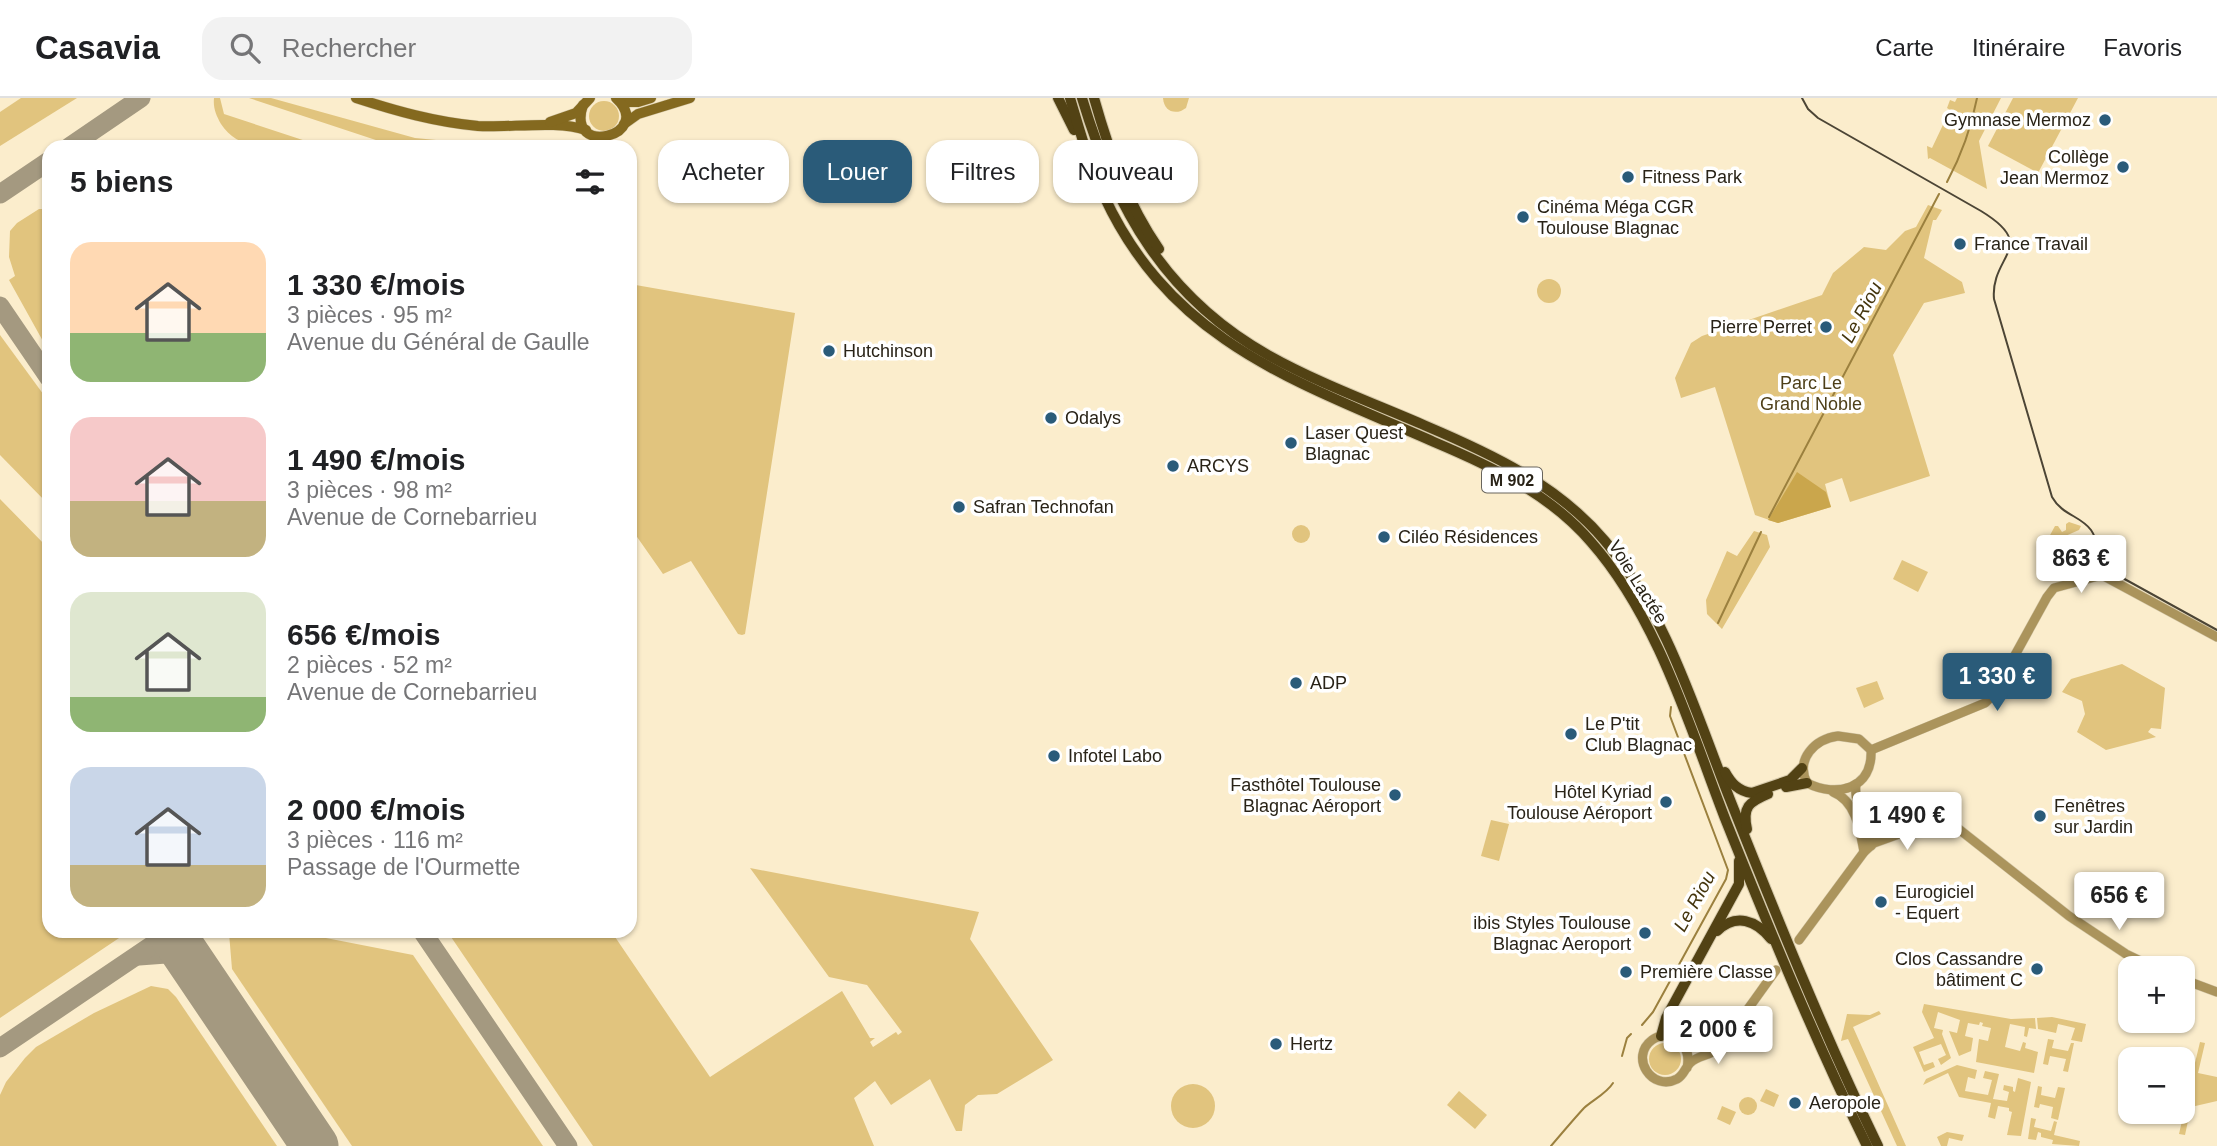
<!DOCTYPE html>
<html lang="fr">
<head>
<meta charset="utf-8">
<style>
	:root { --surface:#fff; --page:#f2f2f2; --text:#202124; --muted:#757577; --line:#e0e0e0; --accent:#2a5b79 }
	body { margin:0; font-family:Helvetica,sans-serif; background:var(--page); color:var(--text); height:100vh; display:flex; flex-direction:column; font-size:26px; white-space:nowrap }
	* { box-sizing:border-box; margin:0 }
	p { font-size:23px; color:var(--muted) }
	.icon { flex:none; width:38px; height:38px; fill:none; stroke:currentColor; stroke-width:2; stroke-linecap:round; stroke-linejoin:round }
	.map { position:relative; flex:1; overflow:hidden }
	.side { position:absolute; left:42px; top:42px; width:595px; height:798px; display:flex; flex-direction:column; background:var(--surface); border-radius:21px; box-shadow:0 2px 5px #0004 }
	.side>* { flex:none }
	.banner { position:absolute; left:658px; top:42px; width:665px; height:63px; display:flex; gap:14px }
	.buttons { position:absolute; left:2118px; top:858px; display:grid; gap:14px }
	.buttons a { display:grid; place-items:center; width:77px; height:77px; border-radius:14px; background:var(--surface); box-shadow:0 2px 5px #0004; font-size:35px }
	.price { position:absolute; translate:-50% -60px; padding:0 16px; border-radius:7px; background:#fff; color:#222; font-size:23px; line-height:46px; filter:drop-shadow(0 2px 4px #0008) }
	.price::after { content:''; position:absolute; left:50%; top:42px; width:21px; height:16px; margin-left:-10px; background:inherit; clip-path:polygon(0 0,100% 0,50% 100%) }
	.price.selected { background:var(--accent); color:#fff }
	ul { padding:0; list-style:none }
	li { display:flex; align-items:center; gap:21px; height:175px; padding:0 28px }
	li span { display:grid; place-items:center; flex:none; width:196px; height:140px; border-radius:21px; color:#555 }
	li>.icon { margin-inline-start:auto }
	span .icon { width:84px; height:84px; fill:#fffc; stroke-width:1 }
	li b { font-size:30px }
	h2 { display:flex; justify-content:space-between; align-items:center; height:84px; padding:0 28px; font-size:30px }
	.chip { padding:0 24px; border-radius:21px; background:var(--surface); box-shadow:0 2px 5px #0004; font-size:24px; line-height:63px }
	.chip.selected { background:var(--accent); color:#fff }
	header { display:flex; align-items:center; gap:42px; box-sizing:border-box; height:98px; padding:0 35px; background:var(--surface); border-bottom:2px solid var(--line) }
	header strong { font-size:33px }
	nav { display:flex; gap:38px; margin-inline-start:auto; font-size:24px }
	.search { width:490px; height:63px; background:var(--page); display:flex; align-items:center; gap:18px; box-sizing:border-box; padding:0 24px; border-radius:21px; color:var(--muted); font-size:26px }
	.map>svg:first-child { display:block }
	.green { fill:#e1c47e }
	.forest { fill:#caa64c }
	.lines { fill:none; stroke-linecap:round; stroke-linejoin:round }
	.stream { stroke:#9b803e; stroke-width:2 }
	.taxiway { stroke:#a49980; stroke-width:19 }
	.runway { stroke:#a49980; stroke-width:47 }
	.tertiary-casing { stroke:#d5c9ab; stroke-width:10 }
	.secondary-casing { stroke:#d5c9ab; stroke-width:11 }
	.trunk-casing { stroke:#d5c9ab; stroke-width:12 }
	.tertiary { stroke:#ab945c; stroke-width:9 }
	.secondary { stroke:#84691f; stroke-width:10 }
	.trunk { stroke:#524214; stroke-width:10 }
	.tram { stroke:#4c4535; stroke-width:2 }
	.poi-dot { fill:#2a5b79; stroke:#fff; stroke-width:2.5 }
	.labels { text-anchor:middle; stroke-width:7; stroke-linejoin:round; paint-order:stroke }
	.shield { fill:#fff; stroke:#69655d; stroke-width:2 }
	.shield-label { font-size:16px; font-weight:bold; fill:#292317 }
	.poi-label { font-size:18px; fill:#292317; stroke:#fff; text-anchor:start }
	.park-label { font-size:18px; fill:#4e3f18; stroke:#fff }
	.street-label { font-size:18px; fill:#292317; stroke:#fff }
	.water-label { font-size:19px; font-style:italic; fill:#44350d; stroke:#fff }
</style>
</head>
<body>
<header>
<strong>Casavia</strong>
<div class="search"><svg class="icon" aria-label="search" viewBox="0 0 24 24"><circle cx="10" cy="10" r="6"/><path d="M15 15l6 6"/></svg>Rechercher</div>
<nav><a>Carte</a><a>Itinéraire</a><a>Favoris</a></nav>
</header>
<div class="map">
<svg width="2217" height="1048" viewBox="0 0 2217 1048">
	<rect width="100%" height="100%" fill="#fbedcc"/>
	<!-- green -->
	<g class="green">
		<path d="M21 0H77L0 48V14Z"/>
		<path d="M214 0H220L224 16 324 49C290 49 242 59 221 26 216 17 213 10 214 0Z"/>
		<path d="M249 0H271L415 40 489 47V49H397Z"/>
		<path d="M1163 0H1189L1186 10 1181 13C1171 16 1164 11 1163 0Z"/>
		<path d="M1957 0H2001L1979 43 1987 91 1930 60 1928 61 1927 48 1932 50 1950 12 1947 10 1950 2 1955 4Z"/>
		<path d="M2013 0H2078L2038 75 1988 48Z"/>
		<circle cx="604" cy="18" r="15"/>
		<path d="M1928 107 1942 112 1936 122H1933L1924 160 1962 184 1965 195 1924 205 1893 257 1930 378 1850 404 1842 380 1825 386 1831 409 1778 425 1755 417 1715 289 1681 300 1675 280 1691 245 1702 238 1822 197 1833 175 1864 149 1886 152 1905 133 1916 129Z"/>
		<path d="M39 111H49V254L9 182 15 178 9 159 10 133 17 125Z"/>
		<circle cx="1549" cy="193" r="12"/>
		<path d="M630 186 795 215 745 536 742 537 738 536 691 463 663 476 635 436 630 439Z"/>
		<path d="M0 237 49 304V407L0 357Z"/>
		<path d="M0 401 49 451V833H133L130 835 128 834 0 920Z"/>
		<path d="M2069 424 2081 428 2079 432 2063 439 2062 437 2049 439 2055 428H2058L2062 434 2066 432V426Z"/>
		<circle cx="1301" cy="436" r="9"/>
		<path d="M1754 433 1767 437 1770 449 1722 531 1707 516 1706 502 1727 453 1737 458Z"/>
		<path d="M1902 462 1928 474 1918 494 1893 481Z"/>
		<path d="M2122 566 2165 590 2161 631 2151 630 2148 634 2156 639 2106 652 2077 634 2085 616 2082 603 2062 594 2071 581Z"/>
		<path d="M1877 583 1884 601 1864 610 1856 590Z"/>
		<path d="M1491 722 1509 726 1499 763 1481 758Z"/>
		<path d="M750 770 979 814 970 841 1053 962 997 996 978 997 965 1007 962 1033H956L930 981 891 1007 875 983 854 1000 874 1048H593L447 833H611L710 979 842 893 870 940H875L870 944 873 949 896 934 898 937 902 934 867 887 829 879Z"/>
		<path d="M231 833H290L413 857 543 1048H352L232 871 229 835Z"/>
		<path d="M151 888 168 891 176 899 277 1048H0V997L6 984 25 960 36 949 94 915Z"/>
		<path d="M1924 906 2011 921 2035 920 2036 931 2029 930 2027 939 2024 938 2025 929 2010 926 2005 949 2020 953 2023 944 2026 945 2025 950 2038 954 2034 975 1976 964 1979 941 1988 943 1991 930 1982 928 1983 925 1980 924 1979 927 1968 925 1965 938 1973 940 1971 953 1959 958 1949 933 1957 935 1960 922 1938 914 1934 930 1943 932 1942 936 1951 960 1941 967 1938 961 1946 957 1941 946 1919 954 1924 967 1933 964 1935 969 1924 974 1913 949 1934 940 1922 914Z"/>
		<path d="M1879 913 1881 916 1853 929 1906 1048H1897L1848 941 1841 943 1847 916 1870 917Z"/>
		<path d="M2052 919 2086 926 2082 944 2071 942 2075 930 2058 926 2056 935 2038 931 2037 920Z"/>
		<path d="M2048 941 2054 942 2052 950 2068 953 2071 945H2074L2068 974 2063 973 2066 961 2050 958 2048 967 2043 966Z"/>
		<path d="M2200 944 2205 945 2198 975 2217 979V1003L2191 1009 2185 1037 2179 1036 2185 1010 2182 1009V993L2188 994Z"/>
		<circle cx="1665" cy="961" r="16"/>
		<path d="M1957 967 1977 972 1975 981 1968 979 1965 993 1988 997 1992 982 1983 980 1985 973 1999 976 1993 1001 2007 1003 2009 994 2003 992 2004 987 2013 989V993L2015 994 2018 980 2031 984 2021 1038 2007 1037 2012 1014 2009 1013V1010L1998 1008 1995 1021 1988 1019 1991 1005 1959 999 1948 975 1923 987 1926 981Z"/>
		<circle cx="1193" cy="1008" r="22"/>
		<path d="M2038 988 2042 989 2041 997 2055 1000 2058 989 2065 990 2058 1022 2051 1020 2053 1009 2040 1006 2039 1010 2034 1009Z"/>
		<path d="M1766 991 1779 997 1774 1009 1760 1003Z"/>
		<path d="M1459 993 1487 1017 1475 1031 1447 1007Z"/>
		<circle cx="1748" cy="1008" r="9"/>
		<path d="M1722 1008 1736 1014 1730 1027 1717 1021Z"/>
		<path d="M2031 1020 2036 1021 2034 1029 2051 1033 2054 1023 2057 1024 2054 1037 2080 1043 2079 1048 2052 1046 2053 1042 2041 1039V1035L2038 1034 2036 1042 2028 1041Z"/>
		<path d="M1947 1034 1964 1037 1962 1043 1949 1040 1947 1048H1941L1937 1039Z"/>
	</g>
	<!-- forest -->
	<path class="forest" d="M1797 374 1826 394 1831 409 1778 425 1768 422Z"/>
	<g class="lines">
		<!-- stream -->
		<g class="stream">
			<path d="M1947 84C1962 56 1971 31 1977 0"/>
			<path d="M1769 419 1939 96"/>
			<path d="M1718 525 1761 434"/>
			<path d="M1642 927 1653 914 1726 781 1728 772 1670 618 1671 609"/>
			<path d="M1622 958 1627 940 1631 936"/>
			<path d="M1551 1048C1562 1035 1573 1022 1584 1010 1593 1002 1607 995 1613 985"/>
		</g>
		<!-- taxiway -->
		<g class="taxiway">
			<path d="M69 49 141 0"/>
			<path d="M0 96 49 63"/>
			<path d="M0 208 49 280"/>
			<path d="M422 833 568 1048"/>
			<path d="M139 858 166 856 190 863 194 833"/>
			<path d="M0 950 173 833"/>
		</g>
		<!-- runway -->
		<path class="runway" d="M170 833 315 1048"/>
		<defs>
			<g id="tertiary">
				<path d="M1838 638 1859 641 1871 652C1873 691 1837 700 1807 685 1795 661 1815 641 1838 638Z"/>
				<path d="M1871 652 1985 605 1993 597 2047 499 2054 490 2102 477 2217 539"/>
				<path d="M1856 686C1853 708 1870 726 1871 748"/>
				<path d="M1833 694C1856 703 1860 732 1864 754"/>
				<path d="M1910 737 1942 725"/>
				<path d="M1799 842 1864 754 1874 745 1910 732 1928 723 1946 721 2069 818 2126 856 2155 870"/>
				<path d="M2182 881 2217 894"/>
				<path d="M1687 970C1690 956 1686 945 1672 939 1664 937 1658 937 1652 942 1629 959 1652 994 1677 981 1684 977 1685 970 1690 965 1698 957 1711 958 1718 950 1739 925 1757 898 1776 872"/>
			</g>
			<g id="secondary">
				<path d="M356 0C396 13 435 24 478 28 509 30 558 22 586 32"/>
				<path d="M621 4H638L651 0"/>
				<path d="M583 7C565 61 656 37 616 0"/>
				<path d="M550 24 576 15 590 0"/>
				<path d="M624 26 638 16 690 0"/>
			</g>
			<g id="trunk">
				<path d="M1058 0 1074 32"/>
				<path d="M1070 0C1080 33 1089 67 1104 98 1172 245 1298 284 1434 344 1491 368 1550 396 1591 444 1658 520 1690 630 1726 723 1770 833 1815 942 1867 1048"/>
				<path d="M1082 0C1115 110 1165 199 1268 257 1318 285 1373 305 1426 328 1492 356 1558 387 1605 443 1667 516 1696 616 1731 704 1777 820 1824 936 1878 1048"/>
				<path d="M1094 0C1109 53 1127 105 1159 151"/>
				<path d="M1725 674C1731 685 1738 693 1752 695L1790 682 1802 670"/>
				<path d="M1786 689 1807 685"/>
				<path d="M1747 731C1742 709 1749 704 1768 696"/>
				<path d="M1717 833C1736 815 1756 822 1771 841"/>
				<path d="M1670 918 1671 929 1676 940"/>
				<path d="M1661 938 1666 920 1739 786V763"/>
			</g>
		</defs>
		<!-- tertiary casing -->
		<use href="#tertiary" class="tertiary-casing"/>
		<!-- secondary casing -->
		<use href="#secondary" class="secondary-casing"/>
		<!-- trunk casing -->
		<use href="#trunk" class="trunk-casing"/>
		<!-- tertiary -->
		<use href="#tertiary" class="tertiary"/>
		<!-- secondary -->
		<use href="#secondary" class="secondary"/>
		<!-- trunk -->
		<use href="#trunk" class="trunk"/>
		<!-- tram -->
		<path class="tram" d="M1802 0 1808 11 1818 20 1981 113C2040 149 1990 157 1994 201L2052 399C2062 417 2081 418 2091 432 2100 445 2098 461 2110 473L2217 532"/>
	</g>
	<!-- markers -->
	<g class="poi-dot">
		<circle cx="2105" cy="22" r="7"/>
		<circle cx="2123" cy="69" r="7"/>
		<circle cx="1628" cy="79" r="7"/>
		<circle cx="1523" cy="119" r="7"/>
		<circle cx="1960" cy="146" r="7"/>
		<circle cx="1826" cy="229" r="7"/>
		<circle cx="829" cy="253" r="7"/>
		<circle cx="1051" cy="320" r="7"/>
		<circle cx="1291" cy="345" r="7"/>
		<circle cx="1173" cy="368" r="7"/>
		<circle cx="959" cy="409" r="7"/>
		<circle cx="1384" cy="439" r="7"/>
		<circle cx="1296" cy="585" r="7"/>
		<circle cx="1571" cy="636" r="7"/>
		<circle cx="1054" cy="658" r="7"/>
		<circle cx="1395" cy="697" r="7"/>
		<circle cx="1666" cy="704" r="7"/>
		<circle cx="2040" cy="718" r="7"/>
		<circle cx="1881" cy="804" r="7"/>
		<circle cx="1645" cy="835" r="7"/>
		<circle cx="2037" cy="871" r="7"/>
		<circle cx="1626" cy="874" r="7"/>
		<circle cx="1276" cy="946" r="7"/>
		<circle cx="1795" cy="1005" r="7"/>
	</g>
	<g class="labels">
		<!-- shield labels -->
		<rect class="shield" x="1482" y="369.5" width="60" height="25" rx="5"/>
		<g class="shield-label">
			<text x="1512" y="388">M 902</text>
		</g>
		<!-- poi labels -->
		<g class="poi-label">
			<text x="2091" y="28" text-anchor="end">Gymnase Mermoz</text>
			<text x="2109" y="65" text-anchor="end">Collège<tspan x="2109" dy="21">Jean Mermoz</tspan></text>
			<text x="1642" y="85">Fitness Park</text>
			<text x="1537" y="115">Cinéma Méga CGR<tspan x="1537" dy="21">Toulouse Blagnac</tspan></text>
			<text x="1974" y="152">France Travail</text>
			<text x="1812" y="235" text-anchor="end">Pierre Perret</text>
			<text x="843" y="259">Hutchinson</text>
			<text x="1065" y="326">Odalys</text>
			<text x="1305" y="341">Laser Quest<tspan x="1305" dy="21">Blagnac</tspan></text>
			<text x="1187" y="374">ARCYS</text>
			<text x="973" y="415">Safran Technofan</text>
			<text x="1398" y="445">Ciléo Résidences</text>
			<text x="1310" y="591">ADP</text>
			<text x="1585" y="632">Le P'tit<tspan x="1585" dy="21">Club Blagnac</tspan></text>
			<text x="1068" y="664">Infotel Labo</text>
			<text x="1381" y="693" text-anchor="end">Fasthôtel Toulouse<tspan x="1381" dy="21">Blagnac Aéroport</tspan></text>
			<text x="1652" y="700" text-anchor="end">Hôtel Kyriad<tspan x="1652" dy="21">Toulouse Aéroport</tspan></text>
			<text x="2054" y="714">Fenêtres<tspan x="2054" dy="21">sur Jardin</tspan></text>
			<text x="1895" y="800">Eurogiciel<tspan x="1895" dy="21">- Equert</tspan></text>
			<text x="1631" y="831" text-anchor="end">ibis Styles Toulouse<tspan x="1631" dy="21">Blagnac Aeroport</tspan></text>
			<text x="2023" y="867" text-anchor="end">Clos Cassandre<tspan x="2023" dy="21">bâtiment C</tspan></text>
			<text x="1640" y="880">Première Classe</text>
			<text x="1290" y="952">Hertz</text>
			<text x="1809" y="1011">Aeropole</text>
		</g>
		<!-- park labels -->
		<g class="park-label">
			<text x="1811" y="291">Parc Le<tspan x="1811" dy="21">Grand Noble</tspan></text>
		</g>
		<!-- street labels -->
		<g class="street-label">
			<text transform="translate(1638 484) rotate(58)" y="6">Voie Lactée</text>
		</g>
		<!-- water labels -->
		<g class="water-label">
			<text transform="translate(1861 214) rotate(-62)" y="7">Le Riou</text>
			<text transform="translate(1694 803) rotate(-61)" y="7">Le Riou</text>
		</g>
	</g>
</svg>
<div class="buttons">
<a>+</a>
<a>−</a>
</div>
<b class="price" style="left:2081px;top:497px">863 €</b>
<b class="price selected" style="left:1997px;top:615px">1 330 €</b>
<b class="price" style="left:1907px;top:754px">1 490 €</b>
<b class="price" style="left:2119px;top:834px">656 €</b>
<b class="price" style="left:1718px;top:968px">2 000 €</b>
<div class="banner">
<a class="chip">Acheter</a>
<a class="chip selected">Louer</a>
<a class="chip">Filtres</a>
<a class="chip">Nouveau</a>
</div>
<section class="side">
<h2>5 biens<svg class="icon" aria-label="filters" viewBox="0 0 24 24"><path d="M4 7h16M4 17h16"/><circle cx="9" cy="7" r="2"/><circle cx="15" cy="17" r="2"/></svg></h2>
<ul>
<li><span style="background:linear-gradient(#ffd9b3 65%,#8fb573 0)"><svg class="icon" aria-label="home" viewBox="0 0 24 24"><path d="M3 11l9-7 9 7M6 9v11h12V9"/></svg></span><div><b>1 330 €/mois</b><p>3 pièces · 95 m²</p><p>Avenue du Général de Gaulle</p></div></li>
<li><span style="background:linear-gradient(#f6c9c9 60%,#c2b280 0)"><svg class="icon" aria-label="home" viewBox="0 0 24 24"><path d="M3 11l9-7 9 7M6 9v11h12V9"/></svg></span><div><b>1 490 €/mois</b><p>3 pièces · 98 m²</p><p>Avenue de Cornebarrieu</p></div></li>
<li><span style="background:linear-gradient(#dfe7d0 75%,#8fb573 0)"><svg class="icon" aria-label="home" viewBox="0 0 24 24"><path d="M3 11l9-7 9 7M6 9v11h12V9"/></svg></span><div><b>656 €/mois</b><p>2 pièces · 52 m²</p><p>Avenue de Cornebarrieu</p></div></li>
<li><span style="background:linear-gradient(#c9d6e8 70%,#c2b280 0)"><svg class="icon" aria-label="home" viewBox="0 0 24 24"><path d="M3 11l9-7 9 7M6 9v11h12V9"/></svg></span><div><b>2 000 €/mois</b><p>3 pièces · 116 m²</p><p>Passage de l'Ourmette</p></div></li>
</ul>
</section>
</div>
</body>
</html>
